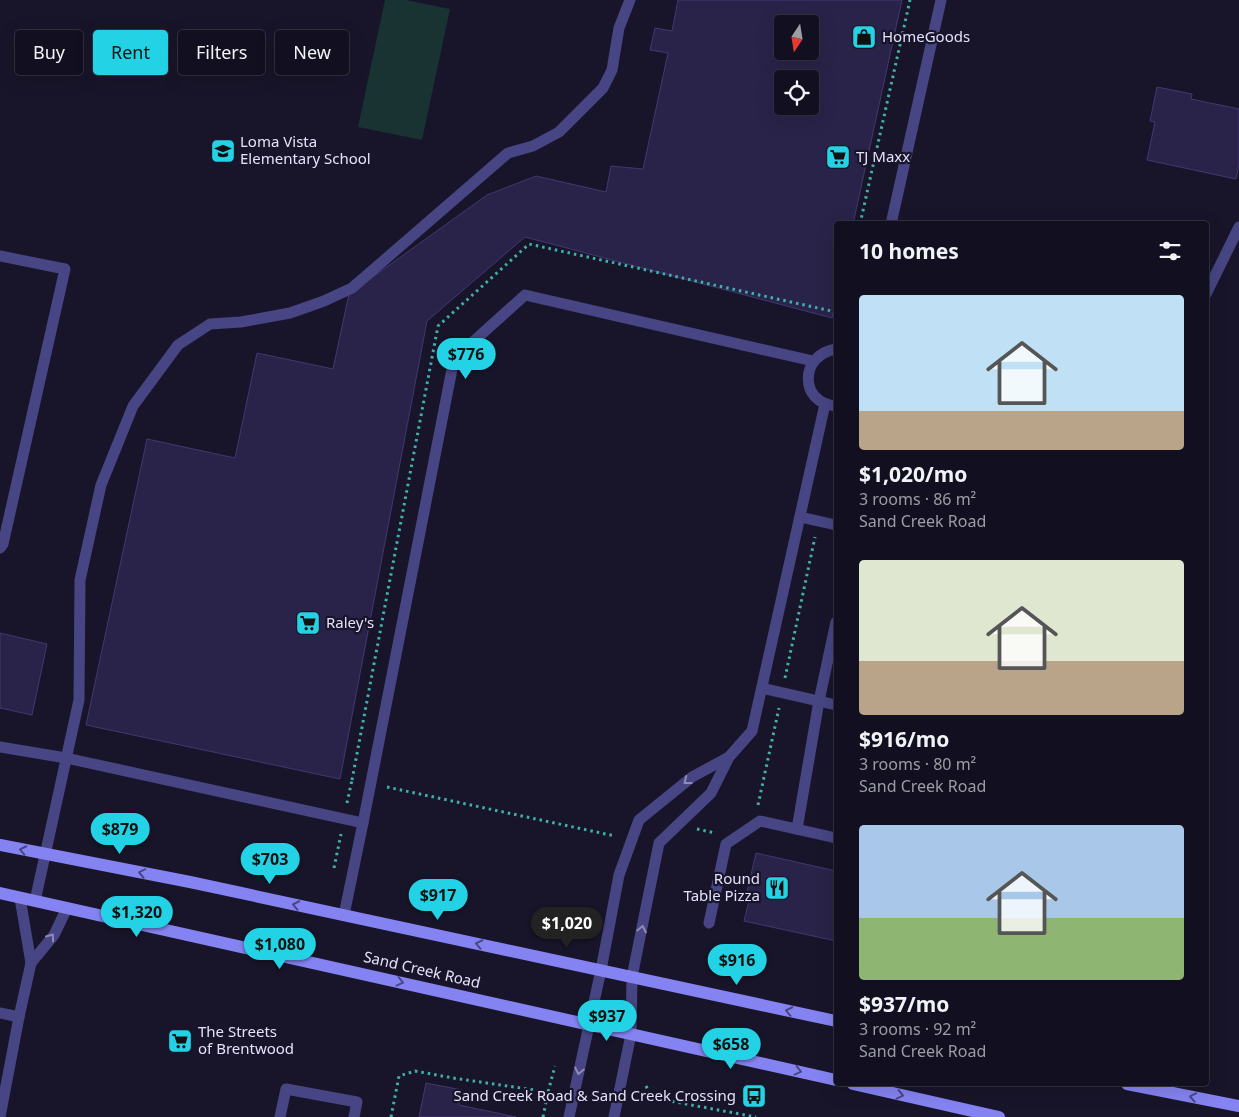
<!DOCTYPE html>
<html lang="en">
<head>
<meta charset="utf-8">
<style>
	:root { --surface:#121020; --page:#1f1e2d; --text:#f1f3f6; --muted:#9c9da5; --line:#31303e; --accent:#23d3e5 }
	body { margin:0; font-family:"Noto Sans",sans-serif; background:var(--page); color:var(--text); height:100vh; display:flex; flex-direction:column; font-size:19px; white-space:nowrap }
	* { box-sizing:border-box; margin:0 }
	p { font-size:16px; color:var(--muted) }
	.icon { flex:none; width:28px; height:28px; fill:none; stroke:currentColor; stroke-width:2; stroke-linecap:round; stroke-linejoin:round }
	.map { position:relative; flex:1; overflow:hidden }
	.side { position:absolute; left:834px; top:221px; width:375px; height:865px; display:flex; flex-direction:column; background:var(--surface); border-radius:5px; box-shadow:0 5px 20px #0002,0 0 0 1px var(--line) }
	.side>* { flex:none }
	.top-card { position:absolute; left:15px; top:30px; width:475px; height:45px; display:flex; gap:10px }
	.needle { width:32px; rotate:192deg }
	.buttons { position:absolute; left:774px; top:15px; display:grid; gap:10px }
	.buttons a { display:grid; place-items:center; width:45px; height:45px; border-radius:5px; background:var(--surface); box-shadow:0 5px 20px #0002,0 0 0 1px var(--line); font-size:25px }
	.price { position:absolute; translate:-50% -42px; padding:0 11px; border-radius:18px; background:var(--accent); color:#111; font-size:16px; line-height:32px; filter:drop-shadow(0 1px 2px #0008) }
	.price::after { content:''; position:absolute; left:50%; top:30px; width:15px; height:11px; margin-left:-8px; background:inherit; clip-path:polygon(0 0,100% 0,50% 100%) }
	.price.current { background:#222; color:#fff }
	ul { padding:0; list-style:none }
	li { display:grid; align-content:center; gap:10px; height:265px; padding:0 25px }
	li span { display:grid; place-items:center; height:155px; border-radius:5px; color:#555 }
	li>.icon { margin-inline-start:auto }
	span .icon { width:90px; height:90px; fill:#fffc; stroke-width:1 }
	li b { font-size:21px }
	h2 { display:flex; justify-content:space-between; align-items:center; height:60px; padding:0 25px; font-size:21px }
	.tag { padding:0 18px; border-radius:5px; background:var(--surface); box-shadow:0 5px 20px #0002,0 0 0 1px var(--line); font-size:18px; line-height:45px }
	.tag.current { background:var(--accent); color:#111 }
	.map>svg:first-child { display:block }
	.green { fill:#183332 }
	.building { fill:#2a2349; stroke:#433772; fill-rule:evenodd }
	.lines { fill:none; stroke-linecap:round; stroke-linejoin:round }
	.path { stroke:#40b1a9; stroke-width:3; stroke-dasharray:2.5 4; stroke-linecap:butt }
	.service { stroke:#474583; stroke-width:11 }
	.secondary { stroke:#8583f1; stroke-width:12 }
	.oneway { stroke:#8e8bb9 }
	.oneway2 { stroke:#494684 }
	.labels { text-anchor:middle; stroke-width:4.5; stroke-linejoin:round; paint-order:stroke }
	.poi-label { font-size:15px; fill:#e4e1fb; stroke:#18152a; text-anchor:start }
	.street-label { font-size:15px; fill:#e4e1fb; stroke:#18152a }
</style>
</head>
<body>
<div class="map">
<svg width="1239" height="1117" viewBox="0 0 1239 1117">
	<rect width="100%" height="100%" fill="#18152a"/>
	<!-- green -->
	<path class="green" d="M385 0H406L450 9 422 140 358 127Z"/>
	<!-- building -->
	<g class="building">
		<path d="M678 0H902L853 224H836V298L832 318 525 237 427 321 340 779 86 725 147 439 235 458 257 353 333 369 349 294 487 195 536 176 606 192 611 166 643 169 668 53 650 50 655 28 672 31ZM782 24H810V51H782ZM782 79H810V106H782Z"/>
		<path d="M1157 87 1192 94 1191 99 1239 109V166L1236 179 1147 160 1155 122 1150 121Z"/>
		<path d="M0 633 47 644 32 715 0 708Z"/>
		<path d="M756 853 836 871V941L744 921 751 893 747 892Z"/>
		<path d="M426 1083 462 1090 459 1105 516 1117H419Z"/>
	</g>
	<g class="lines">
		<!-- path -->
		<g class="path">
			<path d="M860 224 910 0"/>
			<path d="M785 678 815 537"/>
			<path d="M352 780 438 326 529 244 836 312"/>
			<path d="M387 787 615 836"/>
			<path d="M347 803 352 780H354"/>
			<path d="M758 805 779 708"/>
			<path d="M697 829 715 833"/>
			<path d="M334 868 341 834"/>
			<path d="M646 1086 651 1095 659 1099 756 1117"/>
			<path d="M391 1117 399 1076 415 1071 453 1078 548 1092"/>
			<path d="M543 1117 548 1092 555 1066"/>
		</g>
		<!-- service -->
		<g class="service">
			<path d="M891 224 941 0"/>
			<path d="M0 256 65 269 3 544 0 548"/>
			<path d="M1206 294 1239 227"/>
			<path d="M836 349C799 355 799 403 836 406"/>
			<path d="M800 517 836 525"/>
			<path d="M762 688 836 705"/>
			<path d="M0 747 66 758 363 823"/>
			<path d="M797 829 819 701 836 622"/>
			<path d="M35 901 79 700 80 580 101 485 133 406 178 345 210 324 241 322 290 313 324 301 352 288 508 153 533 146 559 132 603 88 612 70 619 28 630 0"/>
			<path d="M344 915 363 823 454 359 525 295 813 361"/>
			<path d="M709 923 726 844 760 821 836 838"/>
			<path d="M31 963 54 935 67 908"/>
			<path d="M0 1013 19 1017 31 963 20 898"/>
			<path d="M0 1117 19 1017"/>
			<path d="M280 1117 286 1089 357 1102 354 1117"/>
			<path d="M569 1117 601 970 619 875 639 820 692 777 729 757"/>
			<path d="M614 1117 631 1034 632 977 659 843 711 793 729 757 752 731 825 404"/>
		</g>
		<!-- secondary -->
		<g class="secondary">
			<path d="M0 845 190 882 836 1021"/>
			<path d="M0 893 836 1080"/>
			<path d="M853 1084 999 1117"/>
			<path d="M1127 1084 1239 1106"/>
		</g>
	</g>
	<!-- one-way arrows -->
	<defs><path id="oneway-chevron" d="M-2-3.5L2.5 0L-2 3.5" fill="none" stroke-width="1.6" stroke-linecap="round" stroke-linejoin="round" transform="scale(1.25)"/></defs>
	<g class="oneway">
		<use href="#oneway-chevron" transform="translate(687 781) rotate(142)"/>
		<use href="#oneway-chevron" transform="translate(642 929) rotate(-79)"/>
		<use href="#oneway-chevron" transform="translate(51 937) rotate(-54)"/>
		<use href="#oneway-chevron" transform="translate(579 1071) rotate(102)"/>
	</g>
	<g class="oneway2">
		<use href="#oneway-chevron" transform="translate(23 850) rotate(-168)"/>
		<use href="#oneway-chevron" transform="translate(142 873) rotate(-169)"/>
		<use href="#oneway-chevron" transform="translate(296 905) rotate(-168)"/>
		<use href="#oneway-chevron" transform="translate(479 944) rotate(-168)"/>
		<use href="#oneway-chevron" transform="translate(400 982) rotate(13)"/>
		<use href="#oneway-chevron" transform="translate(789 1011) rotate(-168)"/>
		<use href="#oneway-chevron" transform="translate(798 1071) rotate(13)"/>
		<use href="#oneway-chevron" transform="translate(900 1095) rotate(13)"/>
		<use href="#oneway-chevron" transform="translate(1193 1097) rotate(-169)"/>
	</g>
	<!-- icons -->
	<defs>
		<symbol id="shop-square" viewBox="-11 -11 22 22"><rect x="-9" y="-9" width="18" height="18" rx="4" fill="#23d3e5" stroke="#18152a"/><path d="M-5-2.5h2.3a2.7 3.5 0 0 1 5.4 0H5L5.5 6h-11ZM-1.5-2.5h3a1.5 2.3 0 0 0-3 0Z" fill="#111"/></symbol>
		<symbol id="school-square" viewBox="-11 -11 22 22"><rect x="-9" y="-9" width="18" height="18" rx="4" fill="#23d3e5" stroke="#18152a"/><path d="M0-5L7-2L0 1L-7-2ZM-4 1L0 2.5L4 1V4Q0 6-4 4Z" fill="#111"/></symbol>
		<symbol id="supermarket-square" viewBox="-11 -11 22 22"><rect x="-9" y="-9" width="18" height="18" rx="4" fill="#23d3e5" stroke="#18152a"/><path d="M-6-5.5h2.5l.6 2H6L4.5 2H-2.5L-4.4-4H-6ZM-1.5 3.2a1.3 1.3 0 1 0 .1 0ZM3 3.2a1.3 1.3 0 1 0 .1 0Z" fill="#111"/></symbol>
		<symbol id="restaurant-square" viewBox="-11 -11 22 22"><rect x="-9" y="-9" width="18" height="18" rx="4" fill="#23d3e5" stroke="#18152a"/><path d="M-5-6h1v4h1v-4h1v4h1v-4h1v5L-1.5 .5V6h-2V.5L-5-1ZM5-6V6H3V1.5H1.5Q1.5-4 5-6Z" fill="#111"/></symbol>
		<symbol id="bus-square" viewBox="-11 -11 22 22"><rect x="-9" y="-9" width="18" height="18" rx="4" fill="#23d3e5" stroke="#18152a"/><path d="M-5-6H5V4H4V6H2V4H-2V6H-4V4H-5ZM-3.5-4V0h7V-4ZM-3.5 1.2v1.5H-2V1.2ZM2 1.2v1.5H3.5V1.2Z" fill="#111"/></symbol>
	</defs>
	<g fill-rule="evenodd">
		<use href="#shop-square" x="850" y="23" width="28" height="28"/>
		<use href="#school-square" x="209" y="137" width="28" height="28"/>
		<use href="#supermarket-square" x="824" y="143" width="28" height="28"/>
		<use href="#supermarket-square" x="294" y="609" width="28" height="28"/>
		<use href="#restaurant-square" x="763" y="874" width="28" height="28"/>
		<use href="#supermarket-square" x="166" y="1027" width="28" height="28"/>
		<use href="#bus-square" x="740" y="1082" width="28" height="28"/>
	</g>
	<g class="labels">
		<!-- poi labels -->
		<g class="poi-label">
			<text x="882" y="42">HomeGoods</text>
			<text x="240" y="147">Loma Vista<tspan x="240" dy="17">Elementary School</tspan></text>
			<text x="856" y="162">TJ Maxx</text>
			<text x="326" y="628">Raley's</text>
			<text x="760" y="884" text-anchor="end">Round<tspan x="760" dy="17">Table Pizza</tspan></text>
			<text x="198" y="1037">The Streets<tspan x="198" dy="17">of Brentwood</tspan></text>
			<text x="736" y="1101" text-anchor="end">Sand Creek Road &amp; Sand Creek Crossing</text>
		</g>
		<!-- street labels -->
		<g class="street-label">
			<text transform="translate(422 970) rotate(13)" y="5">Sand Creek Road</text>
		</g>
	</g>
</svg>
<div class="buttons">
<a><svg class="needle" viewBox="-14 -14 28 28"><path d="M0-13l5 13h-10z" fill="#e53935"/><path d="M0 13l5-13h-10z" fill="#9c9da5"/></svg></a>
<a><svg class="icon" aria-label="locate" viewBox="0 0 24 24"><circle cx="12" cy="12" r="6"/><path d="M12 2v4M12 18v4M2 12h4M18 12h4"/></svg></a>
</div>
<b class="price" style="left:466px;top:380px">$776</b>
<b class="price" style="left:120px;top:855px">$879</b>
<b class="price" style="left:270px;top:885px">$703</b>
<b class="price" style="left:438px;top:921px">$917</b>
<b class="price" style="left:137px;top:938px">$1,320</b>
<b class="price current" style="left:567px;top:949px">$1,020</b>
<b class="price" style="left:280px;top:970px">$1,080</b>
<b class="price" style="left:737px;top:986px">$916</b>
<b class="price" style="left:607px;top:1042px">$937</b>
<b class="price" style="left:731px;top:1070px">$658</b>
<div class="top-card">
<a class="tag">Buy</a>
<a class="tag current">Rent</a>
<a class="tag">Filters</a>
<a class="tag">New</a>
</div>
<section class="side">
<h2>10 homes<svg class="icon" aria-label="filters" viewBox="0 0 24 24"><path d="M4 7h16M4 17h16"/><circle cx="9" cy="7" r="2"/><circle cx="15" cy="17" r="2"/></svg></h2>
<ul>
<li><span style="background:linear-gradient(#bfe0f5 75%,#b9a48a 0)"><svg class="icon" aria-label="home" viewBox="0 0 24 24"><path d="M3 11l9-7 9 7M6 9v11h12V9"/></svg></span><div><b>$1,020/mo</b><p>3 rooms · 86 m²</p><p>Sand Creek Road</p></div></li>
<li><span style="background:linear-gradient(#dfe7d0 65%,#b9a48a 0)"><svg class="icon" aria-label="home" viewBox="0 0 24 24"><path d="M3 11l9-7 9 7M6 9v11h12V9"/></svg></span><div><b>$916/mo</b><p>3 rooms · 80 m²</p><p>Sand Creek Road</p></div></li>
<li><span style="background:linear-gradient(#a9c7e8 60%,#8fb573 0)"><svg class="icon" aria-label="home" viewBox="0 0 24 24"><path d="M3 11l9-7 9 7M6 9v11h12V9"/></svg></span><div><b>$937/mo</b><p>3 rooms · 92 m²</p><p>Sand Creek Road</p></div></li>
</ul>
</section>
</div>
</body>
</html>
